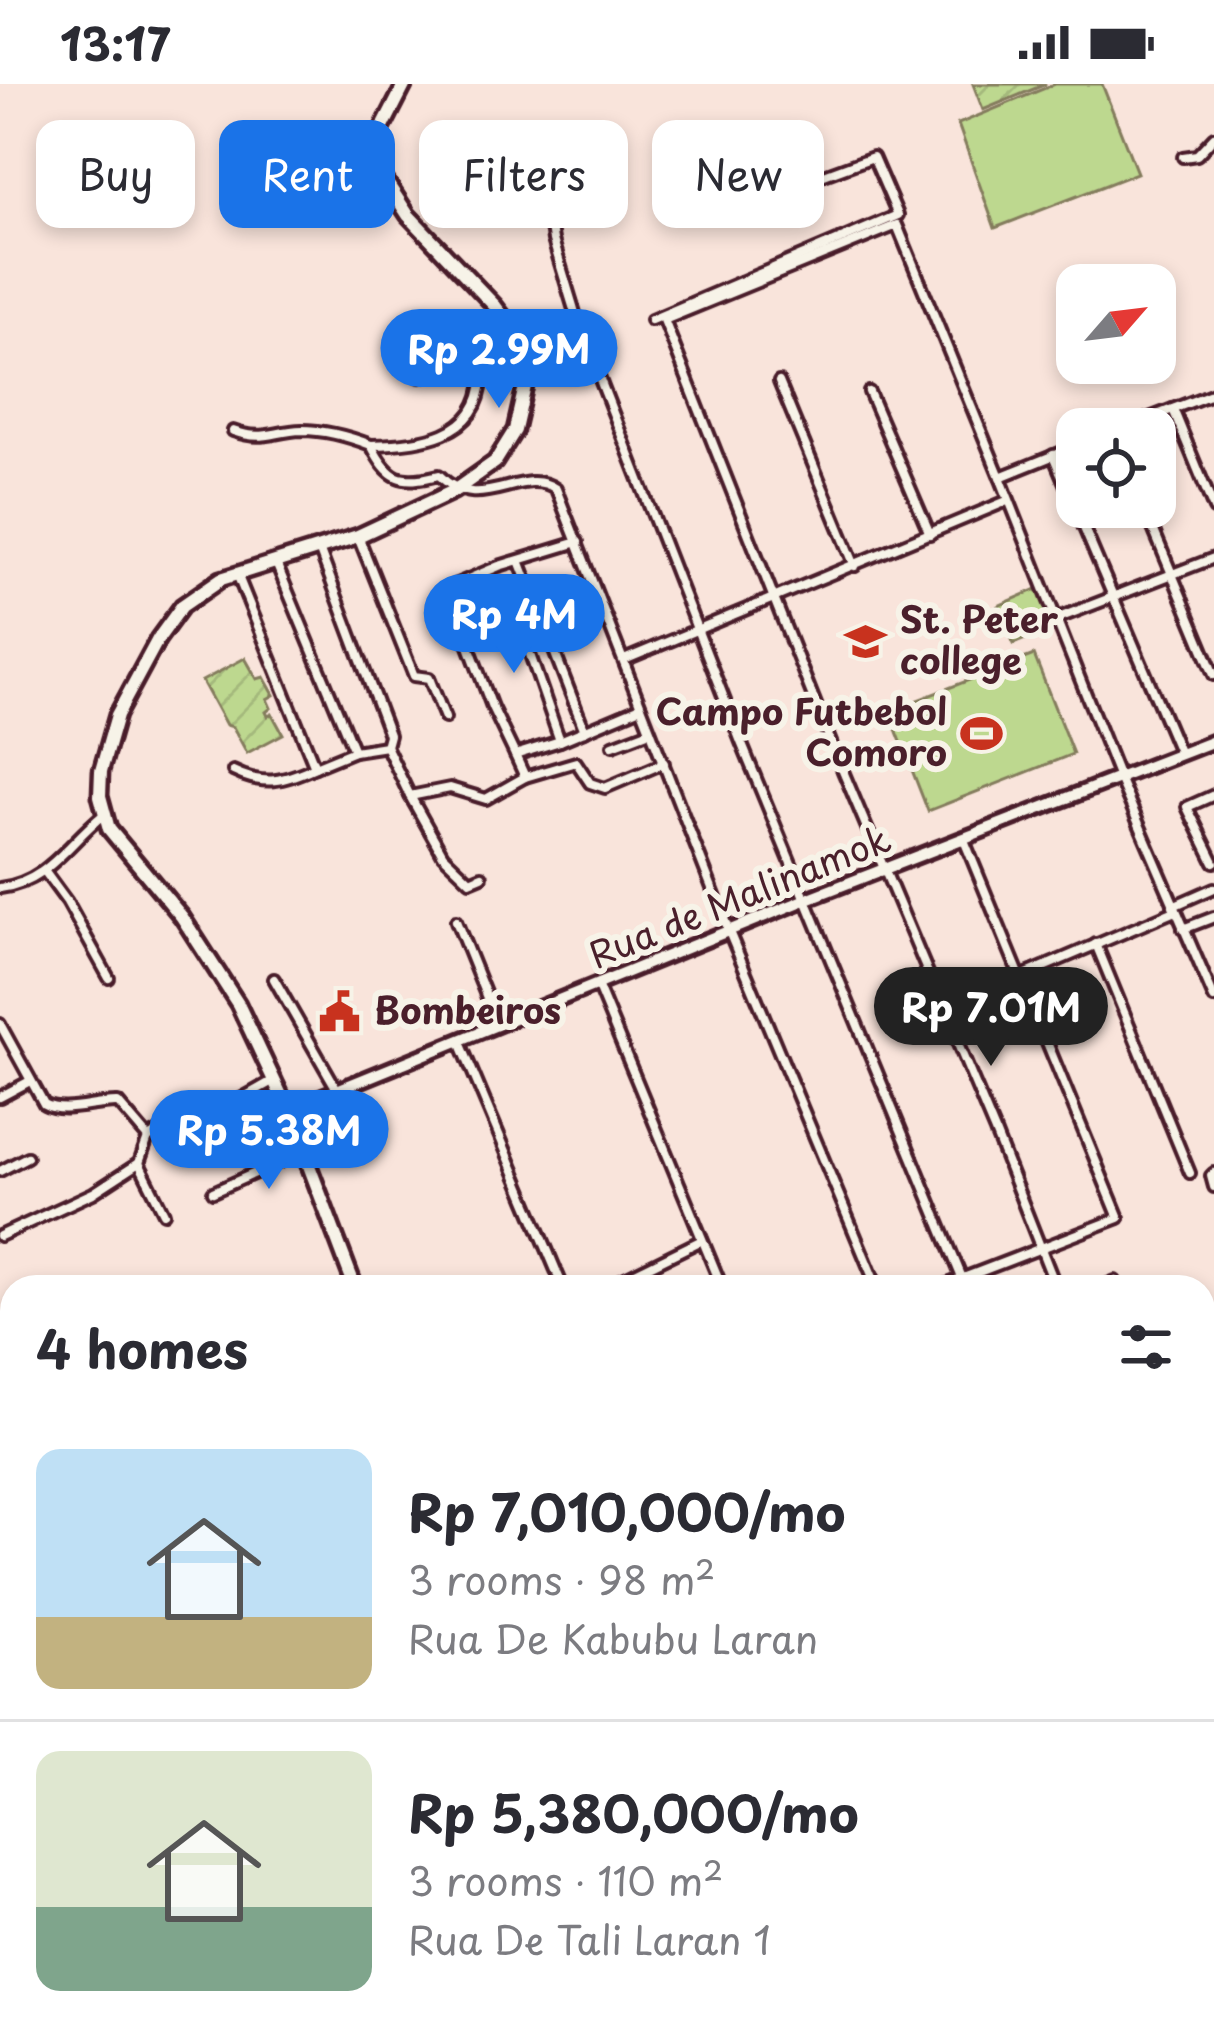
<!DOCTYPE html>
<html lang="en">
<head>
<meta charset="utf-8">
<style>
	:root { --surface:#fff; --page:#f7f7f7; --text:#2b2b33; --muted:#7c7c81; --line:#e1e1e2; --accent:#1a73e8 }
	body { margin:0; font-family:"Playpen Sans",sans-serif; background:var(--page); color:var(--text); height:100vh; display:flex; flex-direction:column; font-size:45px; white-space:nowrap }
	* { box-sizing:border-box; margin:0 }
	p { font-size:39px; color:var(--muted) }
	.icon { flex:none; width:66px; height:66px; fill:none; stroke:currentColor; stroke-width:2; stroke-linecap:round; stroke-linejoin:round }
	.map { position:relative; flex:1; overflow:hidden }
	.sheet { position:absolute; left:0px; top:1191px; width:1215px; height:771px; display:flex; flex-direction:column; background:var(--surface); border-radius:36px 36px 0 0; box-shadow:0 6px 18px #0003 }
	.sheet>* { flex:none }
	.banner { position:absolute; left:36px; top:36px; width:1143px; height:108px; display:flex; gap:24px }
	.needle { width:78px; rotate:62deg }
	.fabs { position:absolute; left:1056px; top:180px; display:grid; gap:24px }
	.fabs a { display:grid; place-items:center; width:120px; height:120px; border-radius:24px; background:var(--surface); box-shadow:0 6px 18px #0003; font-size:60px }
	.price { position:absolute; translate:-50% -102px; padding:0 27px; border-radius:42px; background:var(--accent); color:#fff; font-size:39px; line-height:78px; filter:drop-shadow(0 3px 6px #0008) }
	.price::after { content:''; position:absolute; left:50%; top:72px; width:36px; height:27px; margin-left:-18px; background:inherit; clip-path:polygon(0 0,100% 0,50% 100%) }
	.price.active { background:#222; color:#fff }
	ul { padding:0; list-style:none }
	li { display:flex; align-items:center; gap:36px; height:300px; padding:0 36px }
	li+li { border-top:3px solid var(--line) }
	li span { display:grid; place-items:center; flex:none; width:336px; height:240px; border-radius:24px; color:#555 }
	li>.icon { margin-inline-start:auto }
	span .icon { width:144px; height:144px; fill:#fffc; stroke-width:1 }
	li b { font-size:51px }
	h2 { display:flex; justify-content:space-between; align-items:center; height:144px; padding:0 36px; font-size:51px }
	.pill { padding:0 42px; border-radius:24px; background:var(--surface); box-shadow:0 6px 18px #0003; font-size:42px; line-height:108px }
	.pill.active { background:var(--accent); color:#fff }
	.status { display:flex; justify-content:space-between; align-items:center; height:84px; padding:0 60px; background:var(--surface); direction:ltr }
	.status svg { height:33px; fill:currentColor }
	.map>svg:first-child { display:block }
	.garden { fill:url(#garden-furrows); stroke:#847c5d; stroke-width:3 }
	.pitch { fill:#bdd88f; stroke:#847c5d; stroke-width:3 }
	.water { fill:url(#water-rules); stroke:#6a8498; stroke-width:3 }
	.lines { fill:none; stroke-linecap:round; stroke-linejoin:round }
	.street-casing { stroke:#4a1f2b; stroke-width:16 }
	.secondary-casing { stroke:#4a1f2b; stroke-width:20 }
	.primary-casing { stroke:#4a1f2b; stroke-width:21 }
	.street { stroke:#f7f3e8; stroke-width:8 }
	.secondary { stroke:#f7f3e8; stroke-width:10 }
	.primary { stroke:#f7f3e8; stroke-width:12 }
	.labels { text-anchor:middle; stroke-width:12; stroke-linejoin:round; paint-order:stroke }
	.poi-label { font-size:36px; font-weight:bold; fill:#4a1f2b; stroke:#f7f3e8; text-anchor:start }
	.street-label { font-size:36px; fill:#4a1f2b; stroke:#f7f3e8 }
</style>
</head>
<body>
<div class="status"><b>13:17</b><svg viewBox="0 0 49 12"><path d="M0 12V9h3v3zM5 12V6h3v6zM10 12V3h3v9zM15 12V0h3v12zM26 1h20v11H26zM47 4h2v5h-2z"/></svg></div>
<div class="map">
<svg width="1214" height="1960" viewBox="0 0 1214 1960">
	<defs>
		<pattern id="garden-furrows" width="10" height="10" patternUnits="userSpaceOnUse" patternTransform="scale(3)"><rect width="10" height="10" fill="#bdd88f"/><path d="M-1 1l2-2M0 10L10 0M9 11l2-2" fill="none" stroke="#a4b97c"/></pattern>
		<pattern id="water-rules" width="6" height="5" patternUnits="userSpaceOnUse" patternTransform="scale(3)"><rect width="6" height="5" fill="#7fc7e0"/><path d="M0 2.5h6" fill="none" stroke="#6faac0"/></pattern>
	</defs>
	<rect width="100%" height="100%" fill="#f9e4db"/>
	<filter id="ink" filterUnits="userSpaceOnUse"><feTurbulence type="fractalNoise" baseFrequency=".00833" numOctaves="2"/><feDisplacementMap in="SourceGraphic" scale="24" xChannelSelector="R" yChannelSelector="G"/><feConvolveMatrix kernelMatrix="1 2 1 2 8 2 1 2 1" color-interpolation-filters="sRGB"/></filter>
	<g filter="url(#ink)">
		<!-- garden -->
		<g class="garden">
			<path d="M973 0H1046L983 26Z"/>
			<path d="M245 574 257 595 264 593 274 611 267 615 271 624 266 628 268 632 272 630 283 650 247 669 233 643 226 641 202 597Z"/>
		</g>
		<!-- pitch -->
		<g class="pitch">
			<path d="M1055 0H1102L1137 89 995 144 958 40Z"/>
			<path d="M1037 505 1053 544 1013 560 998 522Z"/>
			<path d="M1034 571 1073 670 928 727 889 627Z"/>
		</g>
		<!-- water -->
		<path class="water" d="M1214 1945V1960H1068L1203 1950V1947Z"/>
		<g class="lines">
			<defs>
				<g id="street">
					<path d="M1183 73 1197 71 1214 53"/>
					<path d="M546 112 553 156 578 239 741 658 962 1194"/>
					<path d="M651 236 898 131 873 73 775 109"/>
					<path d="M779 298 855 482"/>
					<path d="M869 308 930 450"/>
					<path d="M1173 325 1214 425"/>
					<path d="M1121 345 1214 309"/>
					<path d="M233 347C264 358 273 347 302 346 324 346 350 353 371 361 389 396 400 401 439 391 480 434 521 380 556 405L730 850 877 1203"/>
					<path d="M371 361C419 360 479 354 482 295L471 281 455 279 420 293"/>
					<path d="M1077 362 1000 393 1120 696 1214 914"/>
					<path d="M1053 371 1180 670"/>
					<path d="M1000 393 897 141 664 236 832 661 995 1048 1056 1203"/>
					<path d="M1144 423 1214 591"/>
					<path d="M358 452 414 592 429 594 445 634"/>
					<path d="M319 465 389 651 386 662"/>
					<path d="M276 479 354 667"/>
					<path d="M520 479 585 647"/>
					<path d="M237 490 315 683 354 667 386 662 410 712 450 704 486 715 525 693 515 671 560 657 641 623"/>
					<path d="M510 513 560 657"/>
					<path d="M1056 535 1214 474"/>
					<path d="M624 576 1007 417"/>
					<path d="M613 661 650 647"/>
					<path d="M515 671 492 623 447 504 499 482 578 458"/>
					<path d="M233 687C265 703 284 697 315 683"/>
					<path d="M525 693 576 678 590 699 605 704 664 679"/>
					<path d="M1214 711 1187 723 1214 778"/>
					<path d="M410 712 443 771 470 797 482 792"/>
					<path d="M45 788 67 818 109 894"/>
					<path d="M0 804C48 798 68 759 103 731"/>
					<path d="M1173 822 1214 804"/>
					<path d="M456 837 498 941"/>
					<path d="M1183 845 1214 833"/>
					<path d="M1096 860 1190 1089"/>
					<path d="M274 895 338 1007"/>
					<path d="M598 903 722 1203"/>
					<path d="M942 926 1175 827"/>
					<path d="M0 940 44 1020C64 1031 95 1018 118 1019L148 1054 185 1033 202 1037 274 996"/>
					<path d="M460 958 563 1203"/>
					<path d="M0 1013 30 997"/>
					<path d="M139 1079 164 1129"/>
					<path d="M0 1087 27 1073"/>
					<path d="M1214 1089 1211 1092 1214 1103"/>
					<path d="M213 1108 304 1067"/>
					<path d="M0 1152 93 1109 139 1079 148 1054"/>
					<path d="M607 1203 702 1156"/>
					<path d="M940 1203 1119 1134 964 756"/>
					<path d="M1101 1203 1115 1197"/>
					<path d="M0 1258 12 1262"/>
					<path d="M1203 1303 1214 1299"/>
					<path d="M1203 1372 1214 1367"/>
					<path d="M0 1401 12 1404"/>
					<path d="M1203 1423 1214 1422"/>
					<path d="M1203 1511 1214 1507"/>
					<path d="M0 1579 12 1568"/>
					<path d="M1203 1634 1214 1630"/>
					<path d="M1203 1842 1214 1840"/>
					<path d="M203 1950 208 1960"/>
					<path d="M589 1950 591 1960"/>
					<path d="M298 1960 341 1950"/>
				</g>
				<path id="secondary" d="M288 1026 807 815 1214 657"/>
				<g id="primary">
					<path d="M355 1203 288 1026 238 920 182 833 109 745 100 712 101 687 117 631 158 555 182 522 221 495 358 452 454 407 495 378 515 346 528 289 524 260 495 222 408 131 376 82 379 51 405 0"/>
					<path d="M882 1950 890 1960"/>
				</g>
			</defs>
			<!-- street casing -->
			<use href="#street" class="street-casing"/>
			<!-- secondary casing -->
			<use href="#secondary" class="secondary-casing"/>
			<!-- primary casing -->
			<use href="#primary" class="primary-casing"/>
			<!-- street -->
			<use href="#street" class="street"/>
			<!-- secondary -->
			<use href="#secondary" class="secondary"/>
			<!-- primary -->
			<use href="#primary" class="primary"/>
		</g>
	</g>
	<!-- icons -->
	<defs>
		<symbol id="university-bare" viewBox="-9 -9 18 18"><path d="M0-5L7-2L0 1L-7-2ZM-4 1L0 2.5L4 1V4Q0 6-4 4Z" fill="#c8321e" stroke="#f7f3e8" stroke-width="2.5" paint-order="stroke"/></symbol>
		<symbol id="stadium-bare" viewBox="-9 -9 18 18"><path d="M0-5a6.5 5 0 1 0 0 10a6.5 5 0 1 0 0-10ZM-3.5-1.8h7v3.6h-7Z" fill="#c8321e" stroke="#f7f3e8" stroke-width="2.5" paint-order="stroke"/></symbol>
		<symbol id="civic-bare" viewBox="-9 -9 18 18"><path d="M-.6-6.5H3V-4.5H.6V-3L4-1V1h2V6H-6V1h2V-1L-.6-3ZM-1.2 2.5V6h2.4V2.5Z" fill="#c8321e" stroke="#f7f3e8" stroke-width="2.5" paint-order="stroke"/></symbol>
	</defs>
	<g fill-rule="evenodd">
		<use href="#university-bare" x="836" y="528" width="59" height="59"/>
		<use href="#stadium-bare" x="952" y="620" width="59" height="59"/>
		<use href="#civic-bare" x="310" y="898" width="59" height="59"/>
	</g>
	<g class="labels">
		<!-- poi labels -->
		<g class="poi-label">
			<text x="900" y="549">St. Peter<tspan x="900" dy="41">college</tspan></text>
			<text x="947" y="641" text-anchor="end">Campo Futbebol<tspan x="947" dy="41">Comoro</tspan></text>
			<text x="374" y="940">Bombeiros</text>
		</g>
		<!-- street labels -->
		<g class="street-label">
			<text transform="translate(740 813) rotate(-22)" y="13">Rua de Malinamok</text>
		</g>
	</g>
</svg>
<div class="fabs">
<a><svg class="needle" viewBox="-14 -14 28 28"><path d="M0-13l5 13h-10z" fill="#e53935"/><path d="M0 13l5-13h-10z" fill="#7c7c81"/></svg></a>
<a><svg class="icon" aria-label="locate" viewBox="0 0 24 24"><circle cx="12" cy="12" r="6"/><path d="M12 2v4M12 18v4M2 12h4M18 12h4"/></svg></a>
</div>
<b class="price" style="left:499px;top:327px">Rp 2.99M</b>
<b class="price" style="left:514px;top:592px">Rp 4M</b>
<b class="price active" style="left:991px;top:985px">Rp 7.01M</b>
<b class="price" style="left:269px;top:1108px">Rp 5.38M</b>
<div class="banner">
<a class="pill">Buy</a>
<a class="pill active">Rent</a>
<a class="pill">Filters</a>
<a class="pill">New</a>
</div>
<section class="sheet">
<h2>4 homes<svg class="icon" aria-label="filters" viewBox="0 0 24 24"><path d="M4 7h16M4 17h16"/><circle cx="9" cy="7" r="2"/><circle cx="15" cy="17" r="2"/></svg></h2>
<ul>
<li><span style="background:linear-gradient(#bfe0f5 70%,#c2b280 0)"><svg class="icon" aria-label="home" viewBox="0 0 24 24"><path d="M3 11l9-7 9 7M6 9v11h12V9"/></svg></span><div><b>Rp 7,010,000/mo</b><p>3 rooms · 98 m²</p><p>Rua De Kabubu Laran</p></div></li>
<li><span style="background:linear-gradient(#dfe7d0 65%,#7fa58c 0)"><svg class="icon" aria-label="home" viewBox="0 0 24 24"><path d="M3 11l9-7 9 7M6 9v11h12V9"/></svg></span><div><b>Rp 5,380,000/mo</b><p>3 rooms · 110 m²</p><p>Rua De Tali Laran 1</p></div></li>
</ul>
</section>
</div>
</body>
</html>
